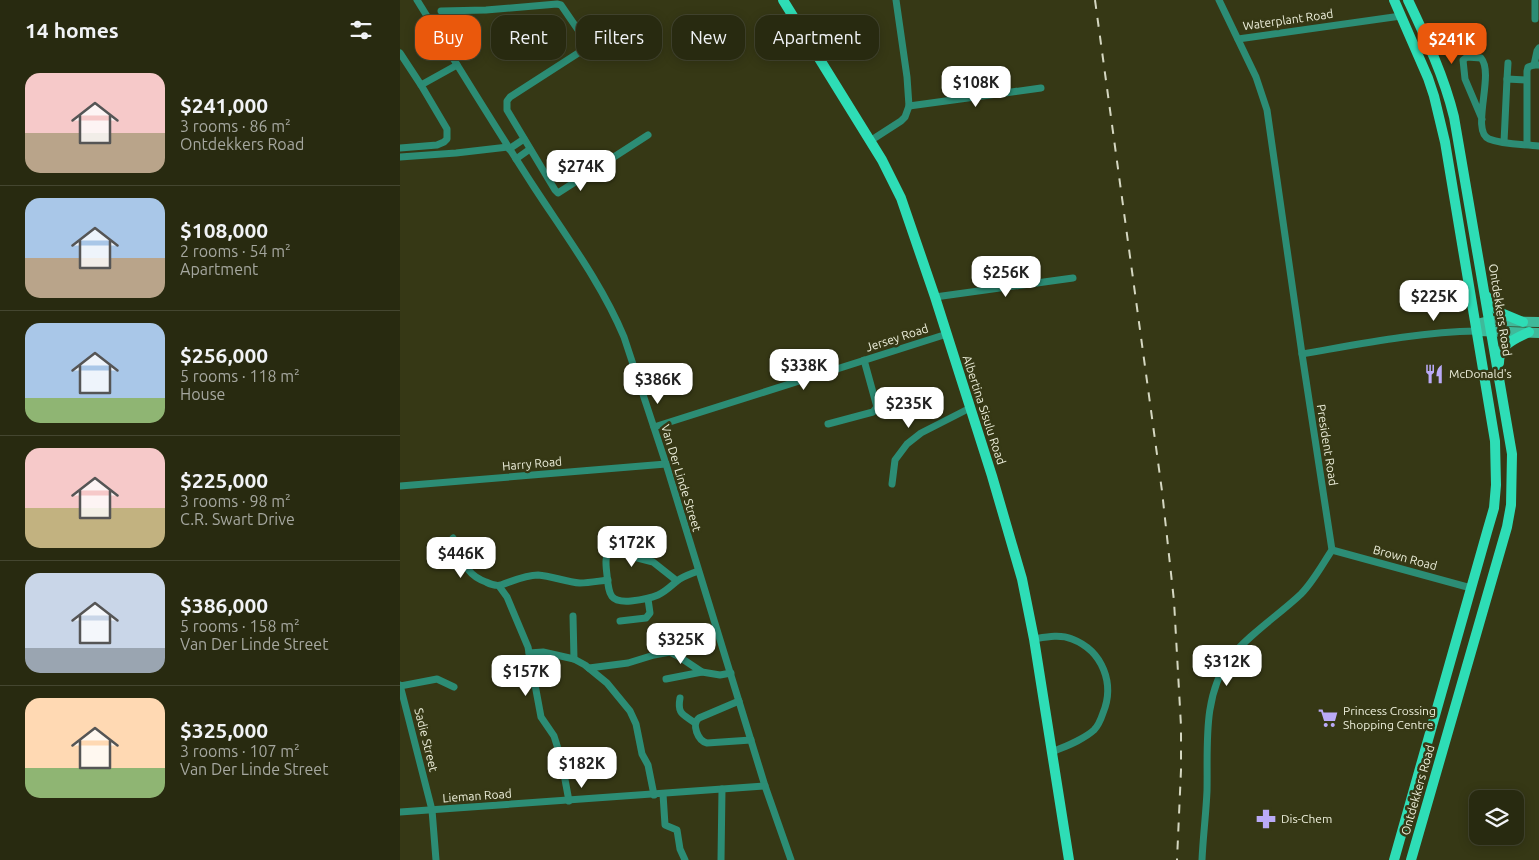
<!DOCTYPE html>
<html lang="en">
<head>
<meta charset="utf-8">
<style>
	:root { --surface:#282a10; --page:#303219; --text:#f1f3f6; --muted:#a5a79f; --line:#444630; --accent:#ea580c }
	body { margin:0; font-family:Ubuntu,sans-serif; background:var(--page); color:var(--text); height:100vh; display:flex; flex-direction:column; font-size:19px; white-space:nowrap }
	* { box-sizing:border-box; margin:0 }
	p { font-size:16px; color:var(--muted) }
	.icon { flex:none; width:28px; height:28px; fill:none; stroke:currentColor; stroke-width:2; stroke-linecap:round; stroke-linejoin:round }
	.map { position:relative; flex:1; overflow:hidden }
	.side { display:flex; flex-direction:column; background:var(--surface); width:400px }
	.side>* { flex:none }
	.banner { position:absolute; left:15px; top:15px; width:475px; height:45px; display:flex; gap:10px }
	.controls { position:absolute; left:1069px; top:790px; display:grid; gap:10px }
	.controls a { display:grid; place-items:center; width:55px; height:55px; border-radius:10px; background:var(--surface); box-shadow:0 2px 12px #0003,0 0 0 1px var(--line); font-size:25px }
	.price { position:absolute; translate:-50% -42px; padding:0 11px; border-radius:10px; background:#fff; color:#222; font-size:16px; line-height:32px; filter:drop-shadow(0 1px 2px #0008) }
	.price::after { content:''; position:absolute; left:50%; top:30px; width:15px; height:11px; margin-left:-8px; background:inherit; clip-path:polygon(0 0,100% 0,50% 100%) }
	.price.selected { background:var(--accent); color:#fff }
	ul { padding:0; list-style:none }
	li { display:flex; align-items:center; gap:15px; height:125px; padding:0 25px }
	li+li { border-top:1px solid var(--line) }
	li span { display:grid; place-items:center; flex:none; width:140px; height:100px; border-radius:15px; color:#555 }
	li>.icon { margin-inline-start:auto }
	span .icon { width:60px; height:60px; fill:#fffc; stroke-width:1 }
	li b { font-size:21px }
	h2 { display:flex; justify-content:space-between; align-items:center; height:60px; padding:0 25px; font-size:21px }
	.tag { padding:0 18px; border-radius:15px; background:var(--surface); box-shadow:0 2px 12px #0003,0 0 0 1px var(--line); font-size:18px; line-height:45px }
	.tag.selected { background:var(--accent); color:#fff }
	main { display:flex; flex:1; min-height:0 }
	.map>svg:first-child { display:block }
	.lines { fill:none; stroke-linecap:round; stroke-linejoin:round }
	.minor { stroke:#2c8d75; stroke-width:7 }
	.secondary { stroke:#3fb99a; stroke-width:10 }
	.primary { stroke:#2eddb6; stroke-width:10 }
	.rail { stroke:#d5d7c1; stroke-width:2; stroke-dasharray:9 9; stroke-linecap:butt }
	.labels { text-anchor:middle; stroke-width:5; stroke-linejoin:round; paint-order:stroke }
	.street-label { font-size:12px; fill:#edefdb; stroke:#363815 }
	.poi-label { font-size:12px; fill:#edefdb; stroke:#363815; text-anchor:start }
</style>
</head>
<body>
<main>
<section class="side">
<h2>14 homes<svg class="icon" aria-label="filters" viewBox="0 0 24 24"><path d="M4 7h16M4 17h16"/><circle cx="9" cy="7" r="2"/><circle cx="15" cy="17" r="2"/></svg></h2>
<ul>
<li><span style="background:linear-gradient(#f6c9c9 60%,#b9a48a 0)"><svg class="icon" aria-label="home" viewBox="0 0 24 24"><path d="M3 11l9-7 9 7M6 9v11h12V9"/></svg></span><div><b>$241,000</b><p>3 rooms · 86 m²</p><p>Ontdekkers Road</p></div></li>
<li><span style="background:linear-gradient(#a9c7e8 60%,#b9a48a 0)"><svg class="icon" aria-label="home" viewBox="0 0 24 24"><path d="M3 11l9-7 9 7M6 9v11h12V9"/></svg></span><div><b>$108,000</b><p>2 rooms · 54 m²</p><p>Apartment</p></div></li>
<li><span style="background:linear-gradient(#a9c7e8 75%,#8fb573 0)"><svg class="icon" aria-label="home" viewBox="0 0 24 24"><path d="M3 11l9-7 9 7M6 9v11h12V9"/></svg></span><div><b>$256,000</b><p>5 rooms · 118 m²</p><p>House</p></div></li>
<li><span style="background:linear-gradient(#f6c9c9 60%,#c2b280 0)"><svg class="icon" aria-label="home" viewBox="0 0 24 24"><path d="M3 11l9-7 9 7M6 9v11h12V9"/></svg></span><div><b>$225,000</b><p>3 rooms · 98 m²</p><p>C.R. Swart Drive</p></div></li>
<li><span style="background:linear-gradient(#c9d6e8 75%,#9aa5b1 0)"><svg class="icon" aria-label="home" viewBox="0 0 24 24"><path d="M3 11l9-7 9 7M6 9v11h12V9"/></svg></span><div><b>$386,000</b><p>5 rooms · 158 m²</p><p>Van Der Linde Street</p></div></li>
<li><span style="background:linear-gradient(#ffd9b3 70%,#8fb573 0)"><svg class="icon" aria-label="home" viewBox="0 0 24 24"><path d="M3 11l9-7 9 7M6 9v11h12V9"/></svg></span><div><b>$325,000</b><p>3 rooms · 107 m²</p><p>Van Der Linde Street</p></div></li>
</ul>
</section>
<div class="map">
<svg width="1139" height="860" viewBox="0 0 1139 860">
	<rect width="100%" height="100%" fill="#363815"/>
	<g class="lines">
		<!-- minor -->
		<g class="minor">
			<path d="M17 0C56 63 94 125 134 187 166 236 202 284 224 337L266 464 365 786 391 860"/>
			<path d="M1135 0V19"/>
			<path d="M41 11 86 10 157 4 161 5 185 40V46L183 50 110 97 107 101V110L155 190 158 193 248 135"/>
			<path d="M838 39 1001 16"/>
			<path d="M0 53 21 85"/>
			<path d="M1139 65H1134L1137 51 1139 48"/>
			<path d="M1107 79 1108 63"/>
			<path d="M509 106 641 88"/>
			<path d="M1082 119 1065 79 1063 60 1067 57 1081 58C1095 74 1070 131 1089 139 1104 145 1123 144 1139 146"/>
			<path d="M470 141 501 121 505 117 509 106 507 77 496 0"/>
			<path d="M1104 142 1107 79 1126 80"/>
			<path d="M1127 144V71L1128 67 1134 65"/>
			<path d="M0 148 37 145 44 142 47 139V129L21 85 57 65"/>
			<path d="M109 149 124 139"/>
			<path d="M0 157 56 153 108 147"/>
			<path d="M116 159 130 149"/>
			<path d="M535 297 673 278"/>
			<path d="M902 354C960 344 1018 332 1077 331"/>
			<path d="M428 424 473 412 477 407 464 360"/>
			<path d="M254 427 547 334"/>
			<path d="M492 484 495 460 507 444 521 433 570 408"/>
			<path d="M0 486 266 464"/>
			<path d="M53 538C63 557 63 574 86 582 90 584 97 586 101 585 113 581 125 575 138 575 152 576 166 582 180 583 189 583 199 581 208 580"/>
			<path d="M932 550 1071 588"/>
			<path d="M277 581 253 562 230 556 215 549H211C204 555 206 566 207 575 209 594 209 603 231 601 240 600 249 599 258 595 265 592 271 586 277 581 283 576 291 574 298 571"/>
			<path d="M99 586 107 597 128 647 141 717 154 736 161 758 169 801"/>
			<path d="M173 616 174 659"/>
			<path d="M220 621 246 618 250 613 248 599"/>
			<path d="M634 639C646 637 660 634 672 639 703 651 715 684 703 713 701 719 698 726 694 730 683 740 666 746 652 752"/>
			<path d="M129 653 143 652 174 659 185 665 207 683 230 711 236 724 242 754 248 765 254 795"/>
			<path d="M189 668 228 663 254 655 270 652 278 656 302 672 320 675 331 673"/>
			<path d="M266 679 302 672"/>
			<path d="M0 685 32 810 36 860"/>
			<path d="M0 686 37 679 54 687"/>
			<path d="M280 698C277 714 283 714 295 723"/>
			<path d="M339 701 299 718C291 724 298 741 307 743L351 740"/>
			<path d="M263 794 265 825 277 830 280 849 285 860"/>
			<path d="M0 812 365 786"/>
			<path d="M321 860 322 789"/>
			<path d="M802 860C803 837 806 814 807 791 808 747 802 696 830 658 849 634 879 615 901 594 913 582 922 565 932 550L902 354 867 110 856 77 819 0"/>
		</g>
		<!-- secondary -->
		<g class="secondary">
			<path d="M1076 324 1089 321 1139 322"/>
			<path d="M1077 331 1139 333"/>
		</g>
		<!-- primary -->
		<g class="primary">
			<path d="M383 0 482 160 501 198 535 297 592 476 622 579 634 639 669 860"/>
			<path d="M1008 0C1026 38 1044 76 1054 117L1112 454 1111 505 1107 527 1011 860"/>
			<path d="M1086 296 1099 312 1123 322"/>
			<path d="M1099 363C1099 344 1115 339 1129 332"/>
			<path d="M994 860 1087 532 1094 508 1096 485 1095 441 1045 142 1034 96 1028 78 994 0"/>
		</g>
		<!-- rail -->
		<path class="rail" d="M695 0 762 491 774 601 781 726V770L777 860"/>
	</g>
	<!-- icons -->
	<defs>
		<symbol id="restaurant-bare" viewBox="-9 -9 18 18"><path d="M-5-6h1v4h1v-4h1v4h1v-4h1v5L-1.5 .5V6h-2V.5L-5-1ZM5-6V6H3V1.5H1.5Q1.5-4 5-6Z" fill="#baaaf7" stroke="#363815" stroke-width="2.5" paint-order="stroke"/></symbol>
		<symbol id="supermarket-bare" viewBox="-9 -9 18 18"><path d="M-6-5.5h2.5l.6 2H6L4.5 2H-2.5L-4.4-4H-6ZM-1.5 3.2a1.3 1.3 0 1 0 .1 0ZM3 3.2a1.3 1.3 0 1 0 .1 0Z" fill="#baaaf7" stroke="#363815" stroke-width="2.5" paint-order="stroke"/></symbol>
		<symbol id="pharmacy-bare" viewBox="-9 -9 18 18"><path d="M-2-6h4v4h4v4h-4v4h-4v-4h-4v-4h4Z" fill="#baaaf7" stroke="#363815" stroke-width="2.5" paint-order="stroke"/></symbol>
	</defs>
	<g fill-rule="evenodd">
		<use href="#restaurant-bare" x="1020" y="360" width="28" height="28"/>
		<use href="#supermarket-bare" x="914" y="704" width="28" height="28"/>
		<use href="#pharmacy-bare" x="852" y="805" width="28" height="28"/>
	</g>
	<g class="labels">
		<!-- street labels -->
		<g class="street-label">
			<text transform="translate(888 20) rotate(-8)" y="4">Waterplant Road</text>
			<text transform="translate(1100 310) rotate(81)" y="4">Ontdekkers Road</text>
			<text transform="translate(497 338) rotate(-18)" y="4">Jersey Road</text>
			<text transform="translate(584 410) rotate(72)" y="4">Albertina Sisulu Road</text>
			<text transform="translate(927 445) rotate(81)" y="4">President Road</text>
			<text transform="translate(132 464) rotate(-5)" y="4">Harry Road</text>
			<text transform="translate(281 478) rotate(73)" y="4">Van Der Linde Street</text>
			<text transform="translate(1005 558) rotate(15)" y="4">Brown Road</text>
			<text transform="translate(26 740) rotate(76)" y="4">Sadie Street</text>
			<text transform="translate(1018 790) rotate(-74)" y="4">Ontdekkers Road</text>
			<text transform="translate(77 796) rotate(-4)" y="4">Lieman Road</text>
		</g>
		<!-- poi labels -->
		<g class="poi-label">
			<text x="1049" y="378">McDonald's</text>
			<text x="943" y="715">Princess Crossing<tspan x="943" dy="14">Shopping Centre</tspan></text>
			<text x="881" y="823">Dis-Chem</text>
		</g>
	</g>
</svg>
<div class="controls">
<a><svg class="icon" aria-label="layers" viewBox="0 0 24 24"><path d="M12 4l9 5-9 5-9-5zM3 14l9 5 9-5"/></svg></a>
</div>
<b class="price selected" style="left:1052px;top:65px">$241K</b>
<b class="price" style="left:576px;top:108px">$108K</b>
<b class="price" style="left:181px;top:192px">$274K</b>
<b class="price" style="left:606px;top:298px">$256K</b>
<b class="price" style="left:1034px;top:322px">$225K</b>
<b class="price" style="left:404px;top:391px">$338K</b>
<b class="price" style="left:258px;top:405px">$386K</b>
<b class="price" style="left:509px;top:429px">$235K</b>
<b class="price" style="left:232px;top:568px">$172K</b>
<b class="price" style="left:61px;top:579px">$446K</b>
<b class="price" style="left:281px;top:665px">$325K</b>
<b class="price" style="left:827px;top:687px">$312K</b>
<b class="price" style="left:126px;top:697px">$157K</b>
<b class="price" style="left:182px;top:789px">$182K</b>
<div class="banner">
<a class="tag selected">Buy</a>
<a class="tag">Rent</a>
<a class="tag">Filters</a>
<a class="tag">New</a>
<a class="tag">Apartment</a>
</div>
</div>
</main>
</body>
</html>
